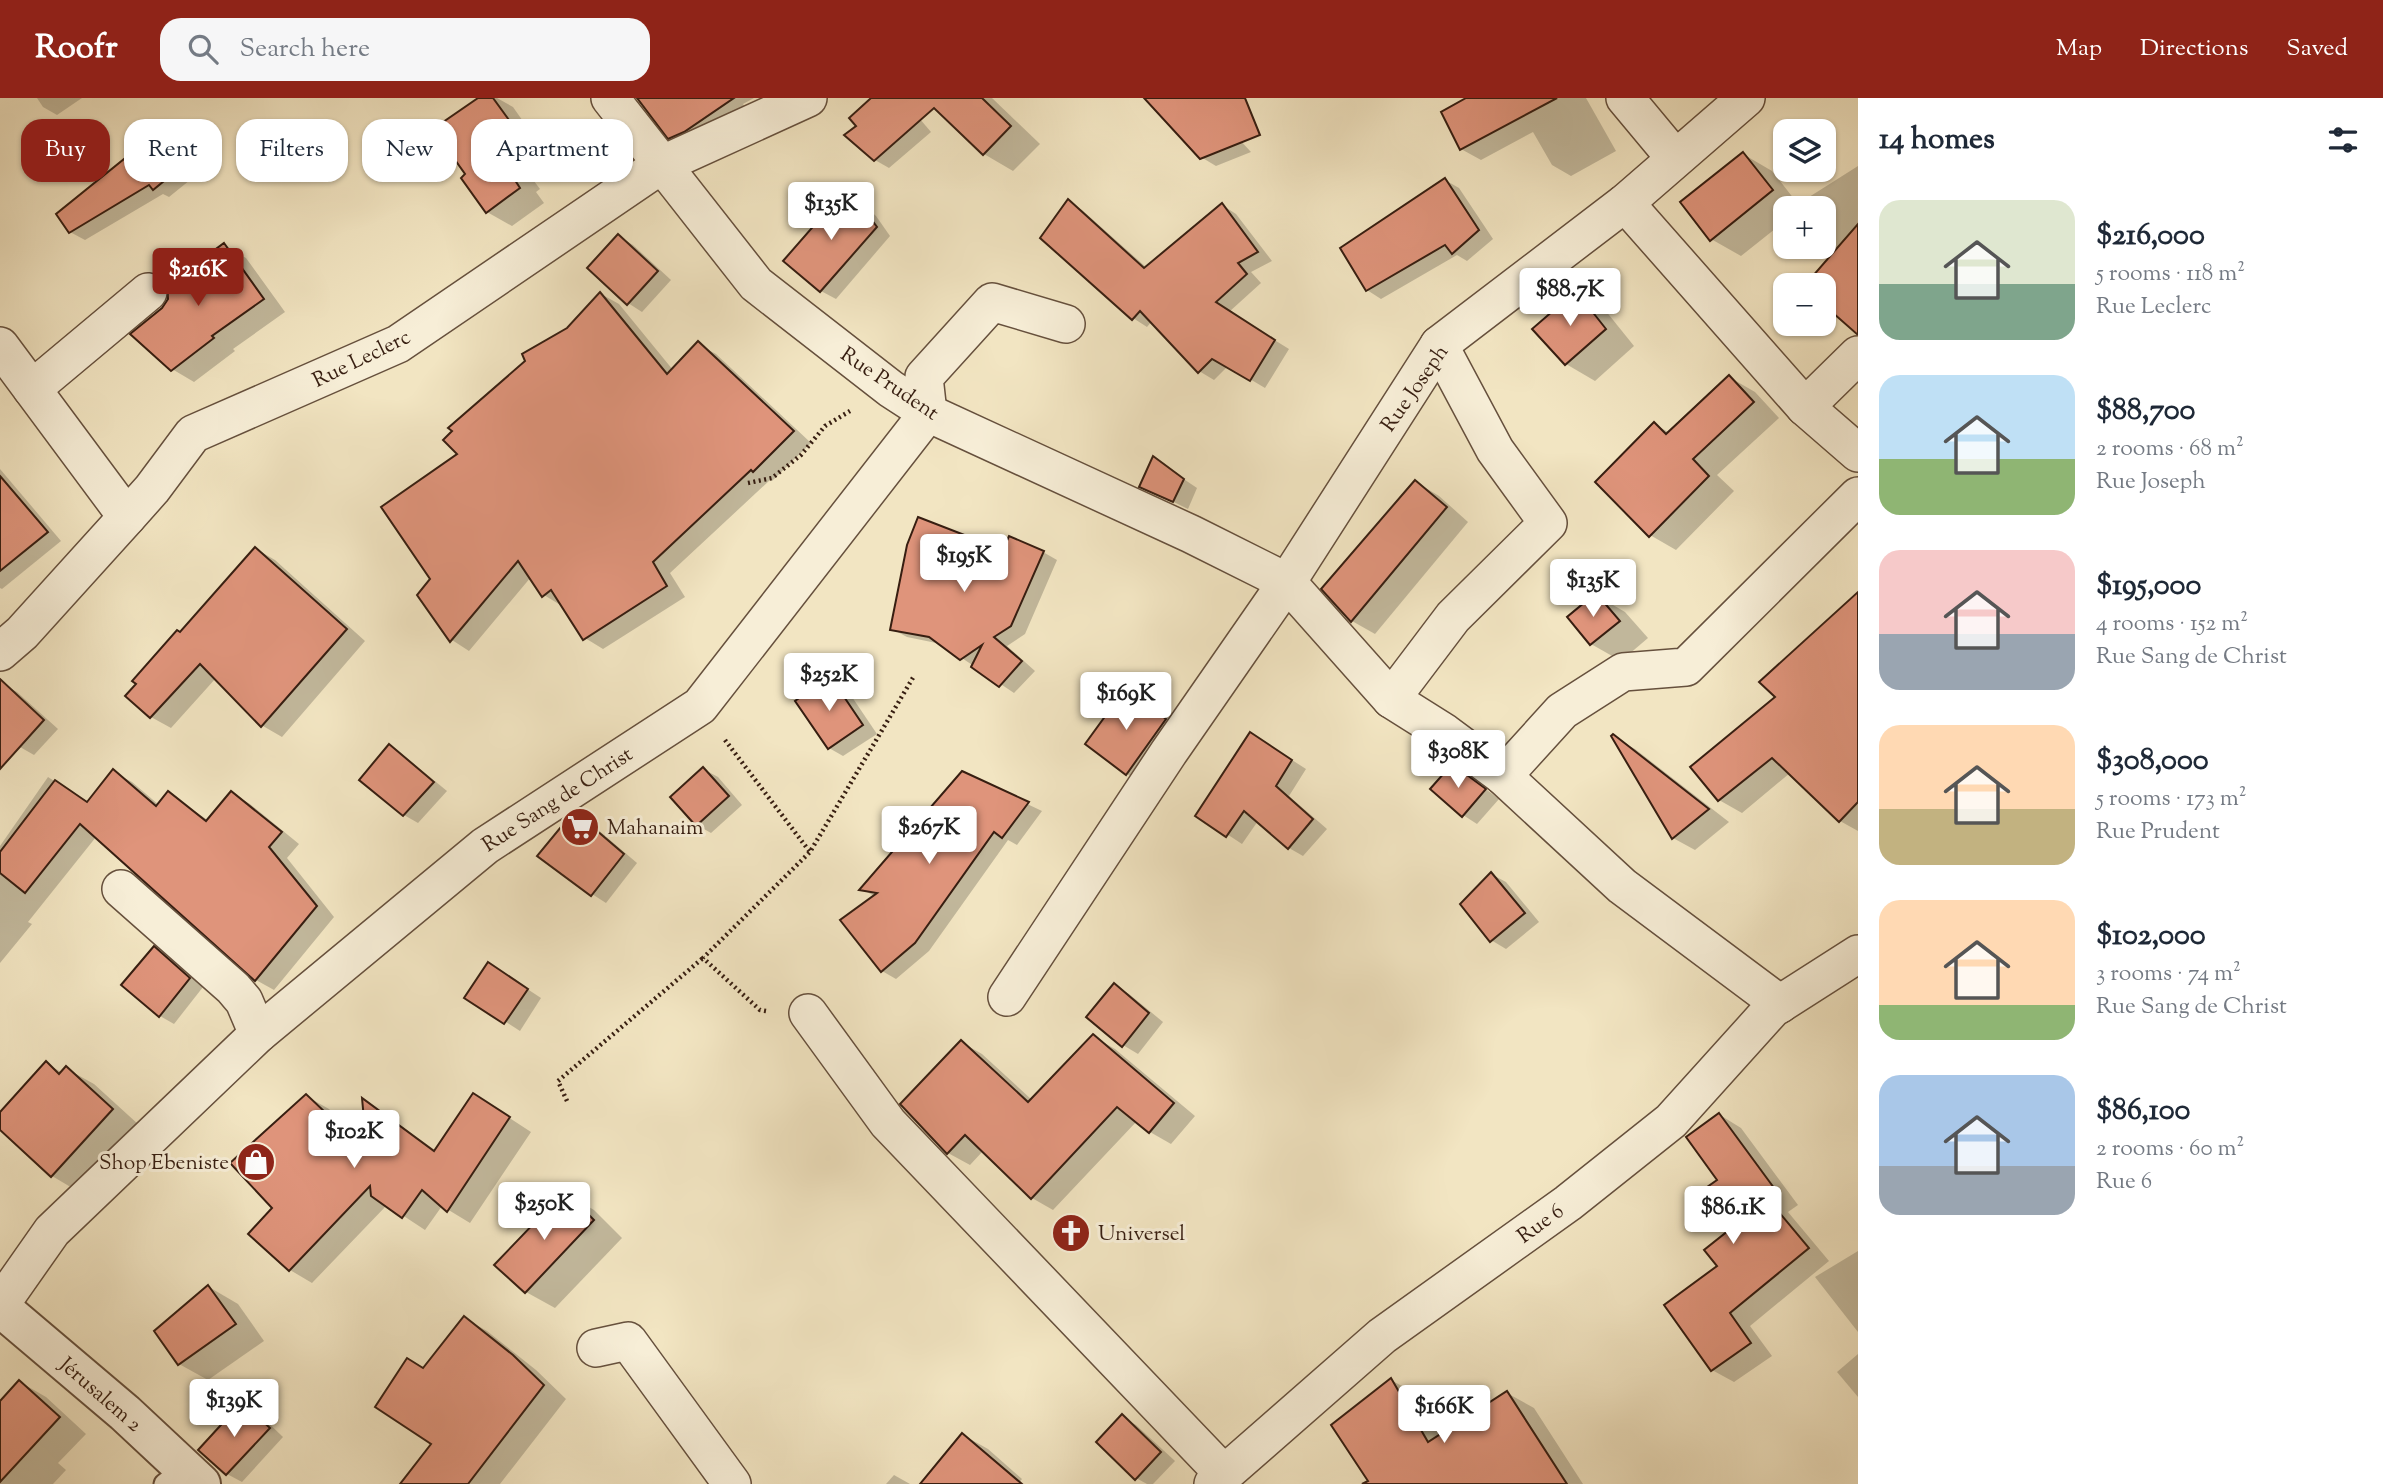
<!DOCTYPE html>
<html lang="en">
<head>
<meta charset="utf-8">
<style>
	:root { --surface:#fff; --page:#f6f6f7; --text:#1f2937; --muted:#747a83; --accent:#8f2418 }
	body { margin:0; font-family:"Sorts Mill Goudy",serif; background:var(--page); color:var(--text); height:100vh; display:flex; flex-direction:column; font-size:26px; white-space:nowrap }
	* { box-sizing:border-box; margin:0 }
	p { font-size:23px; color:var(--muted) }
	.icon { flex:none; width:38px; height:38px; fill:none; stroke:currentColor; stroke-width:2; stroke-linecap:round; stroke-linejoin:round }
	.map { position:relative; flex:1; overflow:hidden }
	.sheet { display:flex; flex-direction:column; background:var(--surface); width:525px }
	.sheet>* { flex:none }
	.top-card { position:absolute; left:21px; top:21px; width:665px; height:63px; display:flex; gap:14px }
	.tools { position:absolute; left:1773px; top:21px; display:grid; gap:14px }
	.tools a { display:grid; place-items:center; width:63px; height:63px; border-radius:14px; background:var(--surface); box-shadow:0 2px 5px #0004; font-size:35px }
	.price { position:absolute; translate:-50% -60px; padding:0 16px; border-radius:7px; background:#fff; color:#222; font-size:23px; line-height:46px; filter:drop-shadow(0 2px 4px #0008) }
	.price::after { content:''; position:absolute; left:50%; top:42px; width:21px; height:16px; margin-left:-10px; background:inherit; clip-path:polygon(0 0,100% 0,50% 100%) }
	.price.on { background:var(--accent); color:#fff }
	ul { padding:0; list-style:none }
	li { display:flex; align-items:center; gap:21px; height:175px; padding:0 21px }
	li span { display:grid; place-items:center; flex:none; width:196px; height:140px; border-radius:21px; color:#555 }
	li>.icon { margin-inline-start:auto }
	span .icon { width:84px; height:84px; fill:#fffc; stroke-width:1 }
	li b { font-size:30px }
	h2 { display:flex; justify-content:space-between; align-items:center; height:84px; padding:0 21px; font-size:30px }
	.tag { padding:0 24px; border-radius:21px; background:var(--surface); box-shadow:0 2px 5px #0004; font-size:24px; line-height:63px }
	.tag.on { background:var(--accent); color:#fff }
	header { display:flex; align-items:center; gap:42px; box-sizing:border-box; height:98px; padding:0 35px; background:var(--accent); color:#fff }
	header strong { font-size:33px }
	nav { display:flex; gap:38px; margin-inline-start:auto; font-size:24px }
	.search { width:490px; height:63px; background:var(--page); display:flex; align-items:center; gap:18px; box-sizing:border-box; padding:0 24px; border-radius:21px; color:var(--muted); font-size:26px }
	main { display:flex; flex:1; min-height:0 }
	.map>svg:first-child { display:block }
	.shadow { fill:#0003 }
	.building { fill:#df947b; stroke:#371e11; stroke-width:2 }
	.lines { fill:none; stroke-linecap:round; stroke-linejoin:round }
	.service-casing { stroke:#66503d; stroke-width:23 }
	.minor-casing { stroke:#66503d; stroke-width:40 }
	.tertiary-casing { stroke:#66503d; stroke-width:42 }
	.path { stroke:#371e11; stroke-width:4.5; stroke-dasharray:2 3.5; stroke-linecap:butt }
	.service { stroke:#f7eed7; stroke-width:19 }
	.minor { stroke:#f7eed7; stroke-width:37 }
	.tertiary { stroke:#f7eed7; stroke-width:38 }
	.labels { text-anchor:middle; stroke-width:6; stroke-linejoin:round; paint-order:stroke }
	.street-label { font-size:21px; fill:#371e11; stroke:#f7eed7 }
	.poi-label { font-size:21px; fill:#371e11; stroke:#f7eed7; text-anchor:start }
</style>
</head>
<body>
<header>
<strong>Roofr</strong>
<div class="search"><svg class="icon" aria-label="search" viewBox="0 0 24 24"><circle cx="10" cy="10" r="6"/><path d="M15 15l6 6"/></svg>Search here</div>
<nav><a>Map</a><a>Directions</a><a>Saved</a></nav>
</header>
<main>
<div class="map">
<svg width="1858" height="1386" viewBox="0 0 1858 1386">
	<rect width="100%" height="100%" fill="#f2e5c2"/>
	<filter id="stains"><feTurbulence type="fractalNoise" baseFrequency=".00286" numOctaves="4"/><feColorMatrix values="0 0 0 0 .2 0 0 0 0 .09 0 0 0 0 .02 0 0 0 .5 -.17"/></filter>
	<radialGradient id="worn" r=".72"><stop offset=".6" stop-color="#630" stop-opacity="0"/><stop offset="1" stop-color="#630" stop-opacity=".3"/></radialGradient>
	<!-- shadow -->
	<g class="shadow">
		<path d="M37 0H82L57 17 43 9Z"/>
		<path d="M481 0H497L513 9 544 53 525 71 540 91 536 94 544 105 512 128 487 114 468 77Z"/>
		<path d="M639 0H754L743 6 751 19 695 54 670 39Z"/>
		<path d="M874 0H902L931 34 889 70 875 62 858 28Z"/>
		<path d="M926 0H992L1040 46 1013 73 984 56Z"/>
		<path d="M1154 0H1201L1251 54 1216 68 1201 59Z"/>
		<path d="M1469 0H1586L1616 53 1571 78 1552 67 1533 34 1481 62 1461 51Z"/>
		<path d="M155 38 169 46 195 78 169 99 163 96 85 142 70 134Z"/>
		<path d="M1743 56 1772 73 1798 106 1858 68V235L1824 205V187H1807L1831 160 1824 147V110H1785V123L1741 158 1711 141Z"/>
		<path d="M1445 82 1459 90 1493 141 1467 163 1457 157 1381 201 1367 192Z"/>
		<path d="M845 95 859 103 876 118 890 138 836 201 821 193 786 163Z"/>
		<path d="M1068 104 1082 112 1147 170 1222 107 1236 116 1272 163 1251 174 1261 185 1229 214 1289 251 1265 290 1228 268 1214 282 1199 273 1152 223 1147 229 1133 220Z"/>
		<path d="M618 138 633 147 671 182 642 214 628 205Z"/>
		<path d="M224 147 246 160 285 214 233 251 235 253 194 284 172 271 163 211Z"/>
		<path d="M1576 195 1605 212 1634 248 1595 283 1566 266Z"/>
		<path d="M601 196 619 206 673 272 698 246 716 256 811 345 772 383 770 382 670 475 685 499 603 551 585 540 562 508 544 497 531 479 469 553 452 542 419 497 433 481 460 356 568 231Z"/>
		<path d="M1729 279 1755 294 1779 320 1717 377 1734 393 1676 452 1650 437 1654 326 1670 335Z"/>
		<path d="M1154 361 1197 390 1188 411 1141 388Z"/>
		<path d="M0 371 61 443 2 491 0 490Z"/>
		<path d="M1416 384 1439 398 1468 424 1375 536 1352 523Z"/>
		<path d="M256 451 275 462 365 543 282 639 263 628 216 580 171 630 151 619 128 598Z"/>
		<path d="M1004 454H1043L1057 462 1025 536 1007 548 1035 573 1014 595 941 546 907 539 892 531Z"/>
		<path d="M1596 497 1625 514 1648 540 1621 563 1591 546Z"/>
		<path d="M1858 513V733L1840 723 1790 675 1742 715 1719 702 1778 599Z"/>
		<path d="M3 586 17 594 58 631 34 657 20 649 0 630V589Z"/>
		<path d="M835 587 850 596 877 636 843 658 829 650Z"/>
		<path d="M1126 593 1155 610 1195 639 1157 693 1127 676 1088 646Z"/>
		<path d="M1613 639 1635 651 1729 724 1695 752 1673 740Z"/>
		<path d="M1264 644 1306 671 1289 698 1327 731 1303 758 1289 750 1258 723 1242 746 1204 721Z"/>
		<path d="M389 648 403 657 447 693 418 725 404 717Z"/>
		<path d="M703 671 718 679 742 707 711 735 697 727Z"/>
		<path d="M113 674 132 684 159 707 168 695 209 723 232 695 250 706 299 746 287 760 334 819 274 892 256 882 96 739 28 824 32 826 0 865V748L48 679 88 705Z"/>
		<path d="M963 676 1042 713 1017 747 1008 742 929 853 896 881 882 873 874 798 862 791Z"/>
		<path d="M1467 677 1499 701 1477 726 1463 717Z"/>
		<path d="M576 716 590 725 637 765 606 805 592 796Z"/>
		<path d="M1491 776 1506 784 1539 824 1506 851 1491 842Z"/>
		<path d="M154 850 168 858 203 889 174 926 160 918Z"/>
		<path d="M503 875 541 900 520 933 467 899Z"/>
		<path d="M1115 888 1129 896 1163 924 1138 956 1123 947 1089 919Z"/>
		<path d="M1094 939 1115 951 1195 1018 1171 1046 1150 1034 1137 1023 1053 1112 1032 1100 983 1053 970 1067 948 1055 903 1006 961 944 982 956 1032 1002Z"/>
		<path d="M47 966 63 975 67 971 94 986 139 1027 79 1094 52 1078 0 1030V1017Z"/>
		<path d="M306 998 329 1011 368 1049 364 1004 385 1016 436 1053 496 1011 531 1034 470 1125 442 1108 425 1132 387 1107 312 1185 290 1172 275 1110Z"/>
		<path d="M1720 1017 1741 1030 1798 1107 1788 1114 1829 1163 1750 1228 1772 1258 1734 1284 1712 1272 1719 1168 1731 1133 1720 1082Z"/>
		<path d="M565 1095 594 1112 622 1140 555 1210 526 1194Z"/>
		<path d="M1858 1153V1234L1815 1179Z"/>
		<path d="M209 1189 238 1206 264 1243 208 1282 179 1266Z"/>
		<path d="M464 1220 487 1233 536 1272 566 1301 500 1386H419L434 1346 424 1271Z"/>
		<path d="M1858 1256V1299L1837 1274Z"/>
		<path d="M1391 1282 1418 1297 1441 1337 1507 1295 1534 1310 1583 1386H1372Z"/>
		<path d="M20 1284 46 1299 86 1336 58 1365 66 1372 53 1386H0V1306Z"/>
		<path d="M243 1306 257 1314 283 1339 242 1384 227 1376 200 1351Z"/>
		<path d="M1122 1319 1136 1327 1175 1363 1153 1386H1147L1136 1380Z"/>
		<path d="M963 1337 988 1351 1022 1381 1018 1386H922Z"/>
		<path d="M894 1377 910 1386H886Z"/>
	</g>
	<!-- building -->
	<g class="building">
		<path d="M478 0H493L538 62 513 79 520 90 486 115 461 80 465 76 433 31Z"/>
		<path d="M637 0H734L684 34 668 41Z"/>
		<path d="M871 0H982L1011 28 983 57 934 10 874 63 844 37 856 28 849 20Z"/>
		<path d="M1144 0H1245L1260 37 1200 61Z"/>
		<path d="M1466 0H1557L1460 52 1441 14Z"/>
		<path d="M155 36 181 69 153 92 149 87 69 135 56 116Z"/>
		<path d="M1743 54 1773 92 1710 143 1680 104Z"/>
		<path d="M1445 80 1479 132 1452 156 1445 147 1366 193 1340 150Z"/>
		<path d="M845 92 861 108 877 129 820 194 783 163Z"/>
		<path d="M1068 101 1144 170 1222 105 1258 154 1238 165 1247 176 1216 204 1275 242 1250 283 1212 261 1198 275 1140 213 1132 222 1040 140Z"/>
		<path d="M1858 126V237L1824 207V187H1805Z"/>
		<path d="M618 136 658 173 627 207 587 170Z"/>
		<path d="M224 145 264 201 212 238 214 240 171 273 130 236 162 210 168 201 167 187Z"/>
		<path d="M1576 193 1606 231 1565 267 1532 231Z"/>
		<path d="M600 194 667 276 698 243 794 333 753 374 751 372 653 464 667 488 583 542 551 492 542 499 518 463 450 544 417 497 430 481 381 409 457 356 443 342 452 333 448 330 525 263 522 256 567 230Z"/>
		<path d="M1729 277 1754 304 1693 361 1709 378 1649 439 1595 384 1654 324 1666 336Z"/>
		<path d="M1153 358 1184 381 1173 404 1139 389Z"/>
		<path d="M0 378 48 434 0 473Z"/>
		<path d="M1415 382 1447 409 1351 524 1321 491Z"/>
		<path d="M918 419 1003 452 1009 438 1044 453 1011 528 994 539 1022 563 999 589 971 569 982 547 960 562 929 539 890 532 907 447Z"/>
		<path d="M255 449 347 531 261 629 200 566 150 620 125 598 136 586 132 583 177 532 180 534Z"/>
		<path d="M1858 494V704L1839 724 1772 660 1718 703 1690 669 1775 599 1759 584Z"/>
		<path d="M1596 495 1620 523 1590 547 1567 519Z"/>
		<path d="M830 578 863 627 828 651 795 603Z"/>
		<path d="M0 581 44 622 0 671Z"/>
		<path d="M1125 591 1166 621 1126 677 1085 646Z"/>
		<path d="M1250 634 1292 662 1276 688 1313 721 1288 751 1244 713 1226 739 1195 718Z"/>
		<path d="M1613 636 1709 711 1672 741 1611 638Z"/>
		<path d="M389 646 434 684 403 718 359 682Z"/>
		<path d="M1452 666 1486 691 1462 719 1430 691Z"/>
		<path d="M703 669 729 698 696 728 670 699Z"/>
		<path d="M113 671 156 708 168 693 206 723 231 693 282 734 269 749 317 808 255 883 80 726 25 795 0 775V754L55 682 87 704Z"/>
		<path d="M962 673 1029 704 1002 740 994 734 915 845 881 874 840 822 877 795 859 792Z"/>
		<path d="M575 714 624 756 591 798 537 758 570 718Z"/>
		<path d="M1491 774 1525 815 1490 844 1460 806Z"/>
		<path d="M154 848 190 880 159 919 121 887Z"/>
		<path d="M488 864 528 891 504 926 464 900Z"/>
		<path d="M1114 885 1149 915 1122 949 1086 919Z"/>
		<path d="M1093 936 1174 1005 1149 1035 1117 1009 1031 1101 965 1037 947 1056 900 1006 961 942 1028 1004Z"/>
		<path d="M46 963 59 976 66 968 113 1011 51 1079 0 1032V1014Z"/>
		<path d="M473 995 510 1019 447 1114 422 1092 402 1120 371 1098 370 1088 289 1173 248 1136 272 1110 230 1065 306 996 367 1054 362 1000 434 1053Z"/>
		<path d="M1719 1015 1777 1094 1768 1101 1809 1150 1730 1215 1751 1245 1711 1273 1664 1207 1717 1168 1704 1152 1729 1132 1700 1094 1717 1082 1686 1039Z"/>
		<path d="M565 1093 594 1122 525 1195 494 1167Z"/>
		<path d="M208 1187 236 1226 178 1267 154 1233Z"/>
		<path d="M464 1218 513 1257 544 1287 468 1386H400L431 1346 375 1309 407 1260 423 1270Z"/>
		<path d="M1391 1280 1428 1344 1507 1293 1567 1386H1362L1368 1383 1331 1327Z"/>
		<path d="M19 1282 60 1319 0 1384V1303Z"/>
		<path d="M242 1304 270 1330 226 1377 198 1352Z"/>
		<path d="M1122 1316 1161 1354 1135 1382 1096 1344Z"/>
		<path d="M962 1335 1022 1386H920Z"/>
	</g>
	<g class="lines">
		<defs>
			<path id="service" d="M164 1386 184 1370"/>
			<g id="minor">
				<path d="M610 0 756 186 891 291 928 315 1191 436 1287 484 1391 601 1445 635 1503 678 1622 788 1780 906"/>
				<path d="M1625 0 1675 60"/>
				<path d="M1625 105 1805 309 1858 257"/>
				<path d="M0 248 127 419"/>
				<path d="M32 291 148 194"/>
				<path d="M1805 309 1858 355"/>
				<path d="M0 554 22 535 127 419 152 391 193 336 398 246 661 67 808 0"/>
				<path d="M1391 601 1453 519 1548 425 1495 352 1439 247"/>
				<path d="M1503 678 1562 613 1623 574 1686 569 1858 398"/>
				<path d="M121 791 233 890 244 903 258 936"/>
				<path d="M1007 899 1169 654 1287 484 1439 247 1625 105 1746 0"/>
				<path d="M808 915 888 1025 1223 1375"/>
				<path d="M0 1207 52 1133 258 936 485 748 700 608 928 315 924 279 992 204 1066 226"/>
				<path d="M596 1250 628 1243 732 1386"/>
				<path d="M1213 1386 1382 1238 1568 1105 1671 1023 1772 911 1858 856"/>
			</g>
			<path id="tertiary" d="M0 1209 125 1315 201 1386"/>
		</defs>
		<!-- service casing -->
		<use href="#service" class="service-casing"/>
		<!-- minor casing -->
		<use href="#minor" class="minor-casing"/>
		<!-- tertiary casing -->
		<use href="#tertiary" class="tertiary-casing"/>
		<!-- path -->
		<g class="path">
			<path d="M748 385 772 380 801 357 825 328 850 313"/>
			<path d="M725 642 810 754 914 578"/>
			<path d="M766 913 760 912 703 860 810 754"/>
			<path d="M567 1003 558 983 703 860"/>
		</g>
		<!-- service -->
		<use href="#service" class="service"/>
		<!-- minor -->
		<use href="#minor" class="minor"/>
		<!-- tertiary -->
		<use href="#tertiary" class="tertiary"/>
	</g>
	<!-- icons -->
	<defs>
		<symbol id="supermarket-disc" viewBox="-11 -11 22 22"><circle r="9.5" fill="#8f2418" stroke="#f7eed7"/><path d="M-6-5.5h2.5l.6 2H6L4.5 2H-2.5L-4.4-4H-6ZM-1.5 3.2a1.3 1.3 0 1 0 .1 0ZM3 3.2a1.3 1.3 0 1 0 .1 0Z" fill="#fff"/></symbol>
		<symbol id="shop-disc" viewBox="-11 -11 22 22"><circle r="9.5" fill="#8f2418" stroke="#f7eed7"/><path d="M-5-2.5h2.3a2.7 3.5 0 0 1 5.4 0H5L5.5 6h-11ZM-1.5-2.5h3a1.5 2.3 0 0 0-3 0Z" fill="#fff"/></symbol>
		<symbol id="church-disc" viewBox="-11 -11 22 22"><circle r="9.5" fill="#8f2418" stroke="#f7eed7"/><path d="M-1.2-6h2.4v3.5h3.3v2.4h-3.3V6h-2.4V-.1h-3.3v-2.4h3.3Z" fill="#fff"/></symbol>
	</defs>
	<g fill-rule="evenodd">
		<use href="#supermarket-disc" x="558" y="707" width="44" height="44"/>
		<use href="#shop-disc" x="234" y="1042" width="44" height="44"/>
		<use href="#church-disc" x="1049" y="1113" width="44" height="44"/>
	</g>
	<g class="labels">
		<!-- street labels -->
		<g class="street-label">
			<text transform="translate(361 260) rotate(-26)" y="7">Rue Leclerc</text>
			<text transform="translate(890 285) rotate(34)" y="7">Rue Prudent</text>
			<text transform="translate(1414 290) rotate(-55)" y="7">Rue Joseph</text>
			<text transform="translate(557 701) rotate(-33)" y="7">Rue Sang de Christ</text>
			<text transform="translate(1540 1125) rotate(-36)" y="7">Rue 6</text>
			<text transform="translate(101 1296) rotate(41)" y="7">Jérusalem 2</text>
		</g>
		<!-- poi labels -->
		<g class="poi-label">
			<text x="607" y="736">Mahanaim</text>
			<text x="229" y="1071" text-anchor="end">Shop Ebeniste</text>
			<text x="1098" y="1142">Universel</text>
		</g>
	</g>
	<rect width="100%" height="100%" filter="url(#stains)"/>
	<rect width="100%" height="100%" fill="url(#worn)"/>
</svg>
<div class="tools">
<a><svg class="icon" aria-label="layers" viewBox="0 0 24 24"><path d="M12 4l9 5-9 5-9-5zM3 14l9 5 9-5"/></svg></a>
<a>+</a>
<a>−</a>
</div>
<b class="price" style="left:831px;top:144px">$135K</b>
<b class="price on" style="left:198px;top:210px">$216K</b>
<b class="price" style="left:1570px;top:230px">$88.7K</b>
<b class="price" style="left:964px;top:496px">$195K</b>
<b class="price" style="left:1593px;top:521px">$135K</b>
<b class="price" style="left:829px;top:615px">$252K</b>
<b class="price" style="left:1126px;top:634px">$169K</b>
<b class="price" style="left:1458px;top:692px">$308K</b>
<b class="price" style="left:929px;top:768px">$267K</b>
<b class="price" style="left:354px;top:1072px">$102K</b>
<b class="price" style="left:544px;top:1144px">$250K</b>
<b class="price" style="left:1733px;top:1148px">$86.1K</b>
<b class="price" style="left:234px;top:1341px">$139K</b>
<b class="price" style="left:1444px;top:1347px">$166K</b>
<div class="top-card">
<a class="tag on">Buy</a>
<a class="tag">Rent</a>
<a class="tag">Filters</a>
<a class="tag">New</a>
<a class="tag">Apartment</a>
</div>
</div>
<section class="sheet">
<h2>14 homes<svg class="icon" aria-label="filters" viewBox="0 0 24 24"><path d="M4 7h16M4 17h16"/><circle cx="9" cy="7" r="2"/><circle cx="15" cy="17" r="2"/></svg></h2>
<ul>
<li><span style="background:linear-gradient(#dfe7d0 60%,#7fa58c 0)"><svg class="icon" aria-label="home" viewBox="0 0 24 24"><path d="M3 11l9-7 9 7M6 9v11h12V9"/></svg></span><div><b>$216,000</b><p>5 rooms · 118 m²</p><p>Rue Leclerc</p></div></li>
<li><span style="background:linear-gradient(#bfe0f5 60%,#8fb573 0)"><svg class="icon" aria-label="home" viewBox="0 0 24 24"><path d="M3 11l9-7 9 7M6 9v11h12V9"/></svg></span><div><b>$88,700</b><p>2 rooms · 68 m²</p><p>Rue Joseph</p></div></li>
<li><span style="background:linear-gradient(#f6c9c9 60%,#9aa5b1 0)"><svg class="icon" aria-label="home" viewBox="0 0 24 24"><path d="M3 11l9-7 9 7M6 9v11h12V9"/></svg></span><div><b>$195,000</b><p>4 rooms · 152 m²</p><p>Rue Sang de Christ</p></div></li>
<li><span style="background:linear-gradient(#ffd9b3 60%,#c2b280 0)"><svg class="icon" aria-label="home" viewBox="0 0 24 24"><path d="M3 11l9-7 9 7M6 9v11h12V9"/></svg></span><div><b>$308,000</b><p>5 rooms · 173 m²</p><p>Rue Prudent</p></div></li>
<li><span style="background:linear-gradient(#ffd9b3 75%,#8fb573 0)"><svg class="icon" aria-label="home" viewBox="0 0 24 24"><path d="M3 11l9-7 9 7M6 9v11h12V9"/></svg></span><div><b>$102,000</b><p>3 rooms · 74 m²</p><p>Rue Sang de Christ</p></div></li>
<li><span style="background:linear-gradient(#a9c7e8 65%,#9aa5b1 0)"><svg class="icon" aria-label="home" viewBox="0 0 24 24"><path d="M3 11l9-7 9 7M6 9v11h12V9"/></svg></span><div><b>$86,100</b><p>2 rooms · 60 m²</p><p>Rue 6</p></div></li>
</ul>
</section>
</main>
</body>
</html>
